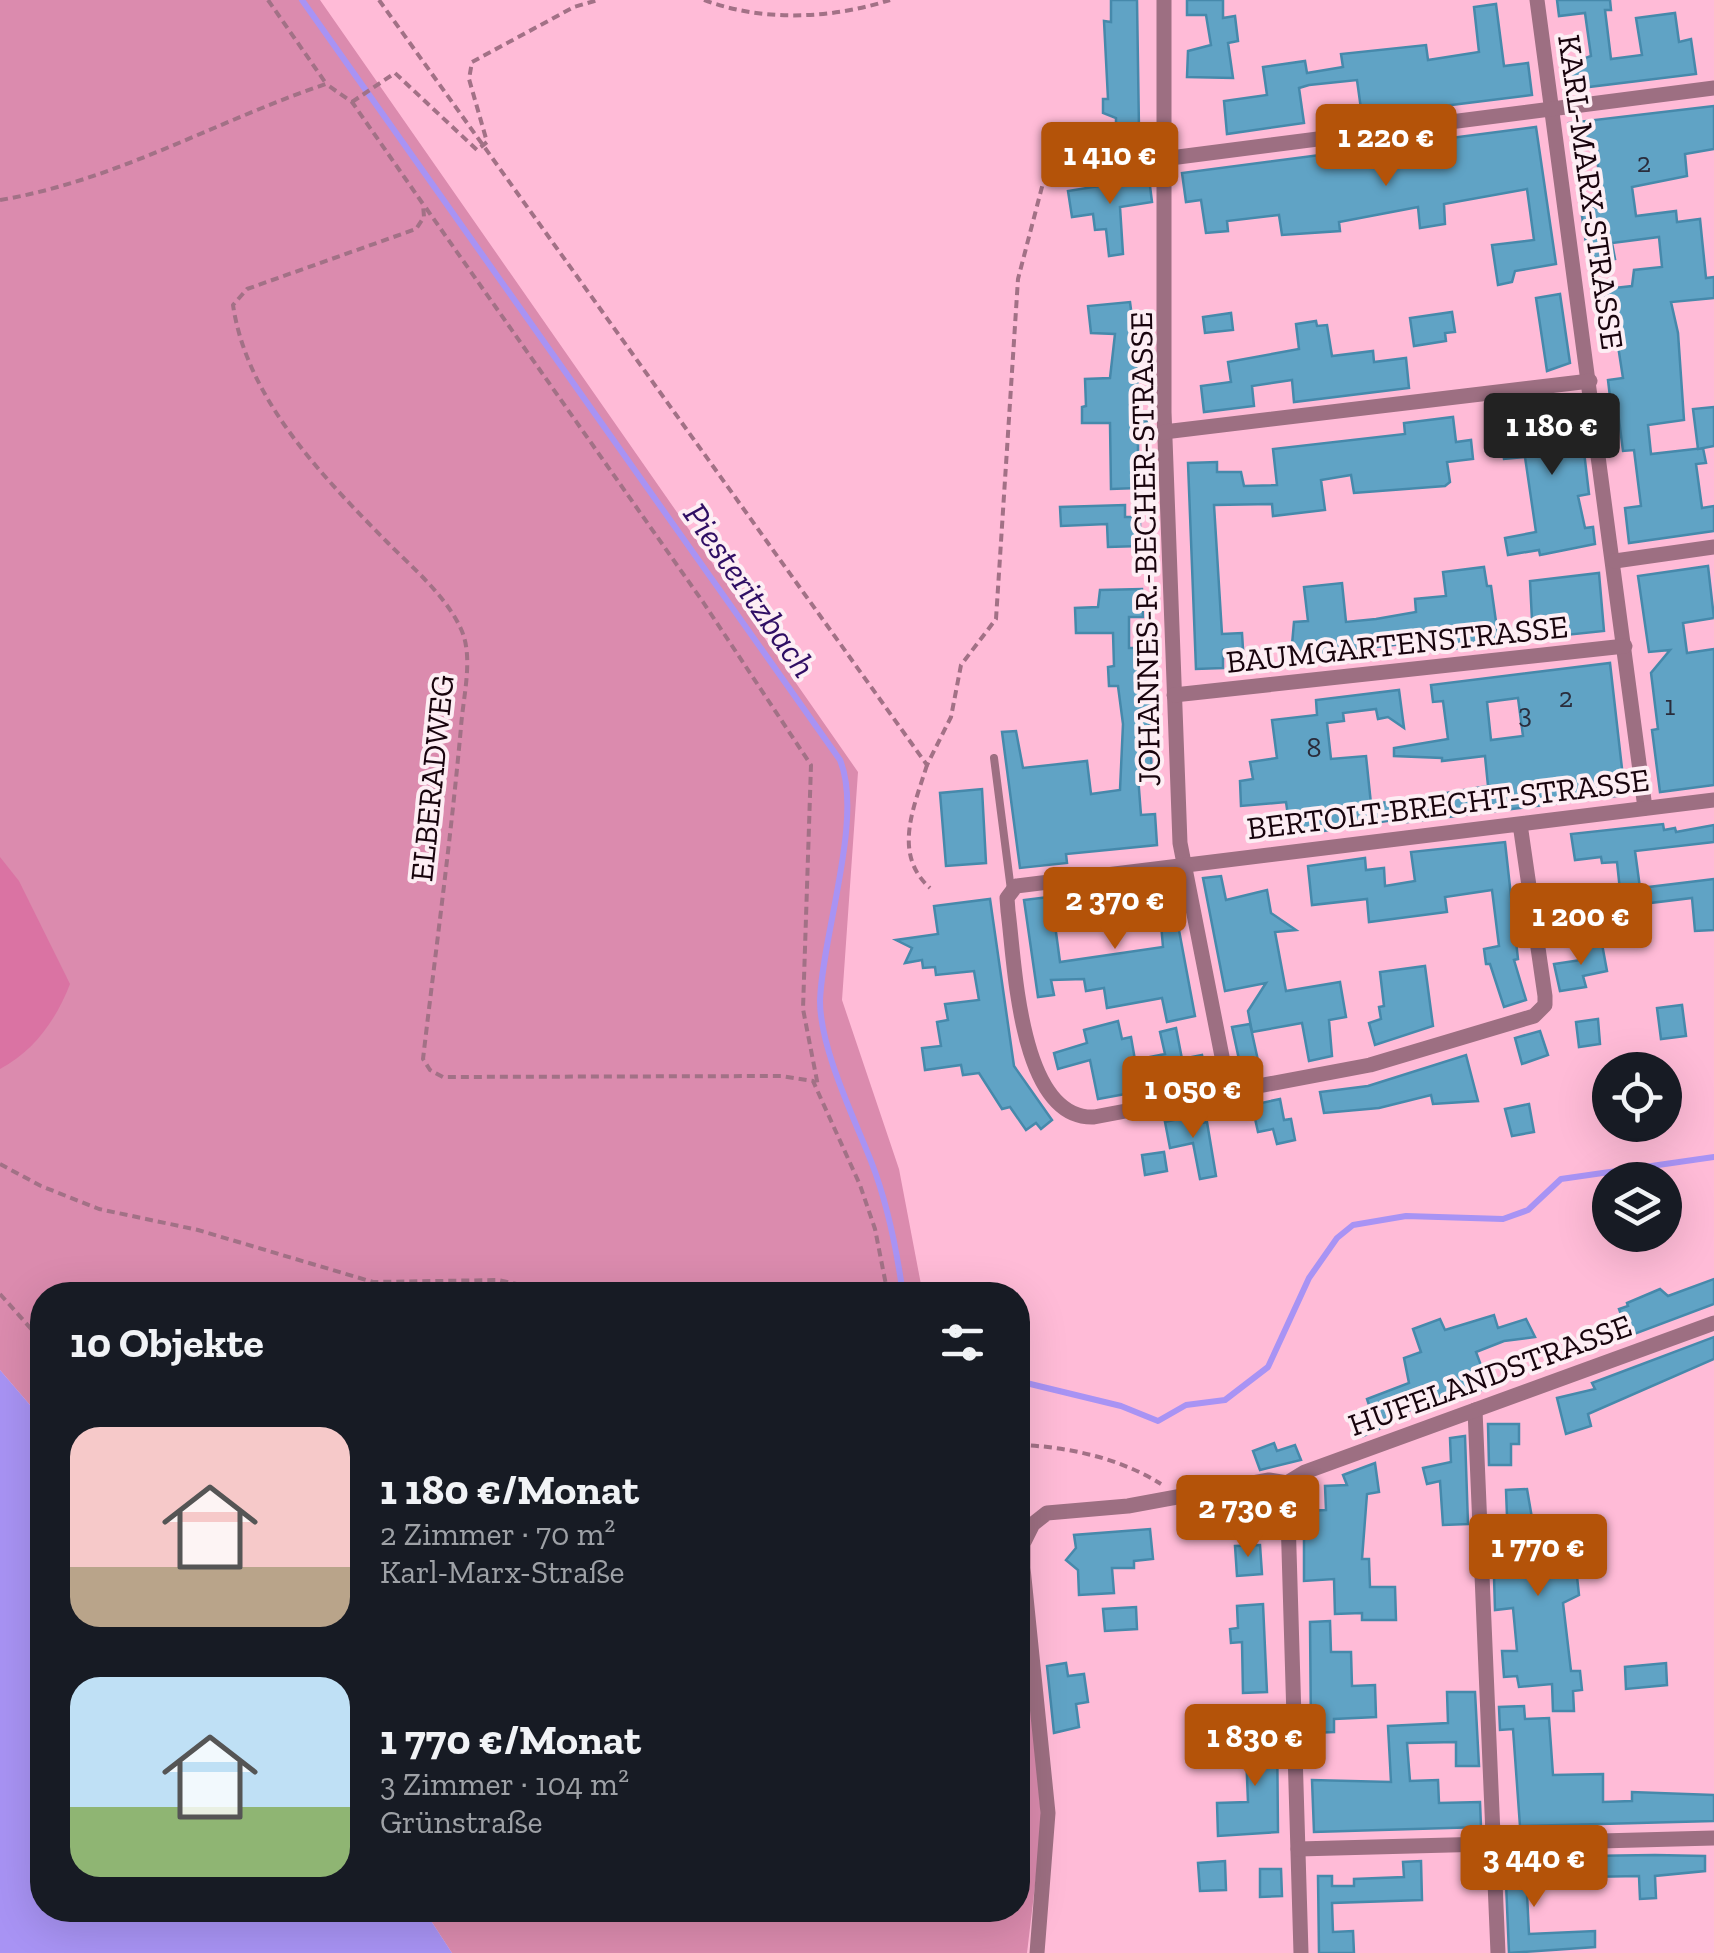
<!DOCTYPE html>
<html lang="de">
<head>
<meta charset="utf-8">
<style>
	:root { --surface:#171b24; --page:#20242c; --text:#f1f3f6; --muted:#9ea1a6; --accent:#b45309 }
	body { margin:0; font-family:"Zilla Slab",serif; background:var(--page); color:var(--text); height:100vh; display:flex; flex-direction:column; font-size:38px; white-space:nowrap }
	* { box-sizing:border-box; margin:0 }
	p { font-size:32px; color:var(--muted) }
	.icon { flex:none; width:55px; height:55px; fill:none; stroke:currentColor; stroke-width:2; stroke-linecap:round; stroke-linejoin:round }
	.map { position:relative; flex:1; overflow:hidden }
	.details { position:absolute; left:30px; top:1282px; width:1000px; height:640px; display:flex; flex-direction:column; background:var(--surface); border-radius:40px; box-shadow:0 10px 40px #0002 }
	.details>* { flex:none }
	.fabs { position:absolute; left:1592px; top:1052px; display:grid; gap:20px }
	.fabs a { display:grid; place-items:center; width:90px; height:90px; border-radius:50%; background:var(--surface); box-shadow:0 10px 40px #0002; font-size:50px }
	.price { position:absolute; translate:-50% -85px; padding:0 22px; border-radius:10px; background:var(--accent); color:#fff; font-size:32px; line-height:65px; filter:drop-shadow(0 2px 5px #0008) }
	.price::after { content:''; position:absolute; left:50%; top:60px; width:30px; height:22px; margin-left:-15px; background:inherit; clip-path:polygon(0 0,100% 0,50% 100%) }
	.price.current { background:#222; color:#fff }
	ul { padding:0; list-style:none }
	li { display:flex; align-items:center; gap:30px; height:250px; padding:0 40px }
	li span { display:grid; place-items:center; flex:none; width:280px; height:200px; border-radius:30px; color:#555 }
	li>.icon { margin-inline-start:auto }
	span .icon { width:120px; height:120px; fill:#fffc; stroke-width:1 }
	li b { font-size:42px }
	h2 { display:flex; justify-content:space-between; align-items:center; height:120px; padding:0 40px; font-size:42px }
	.map>svg:first-child { display:block }
	.green { fill:#db8bae }
	.forest { fill:#da73a3 }
	.water { fill:#a893f4 }
	.lines { fill:none; stroke-linecap:round; stroke-linejoin:round }
	.stream { stroke:#a893f4; stroke-width:6 }
	.building { fill:#60a3c5; stroke:#4689ab; stroke-width:2.5; fill-rule:evenodd }
	.path { stroke:#a27186; stroke-width:4; stroke-dasharray:8 5; stroke-linecap:butt }
	.service { stroke:#9d6f82; stroke-width:8 }
	.minor { stroke:#9d6f82; stroke-width:15 }
	.labels { text-anchor:middle; stroke-width:8; stroke-linejoin:round; paint-order:stroke }
	.number-label { font-size:28px; fill:#2a2c3b }
	.street-label { font-size:32px; fill:#18040d; stroke:#fdeef4 }
	.water-label { font-size:35px; font-style:italic; fill:#2f0e64; stroke:#fdeef4 }
</style>
</head>
<body>
<div class="map">
<svg width="1714" height="1953" viewBox="0 0 1714 1953">
	<rect width="100%" height="100%" fill="#ffbbd7"/>
	<!-- green -->
	<g class="green">
		<path d="M0 0H320L858 772 842 1000 899 1169 923 1295H42V1419L0 1370Z"/>
		<path d="M1018 1559 1042 1826 1027 1953H452L424 1910H1018Z"/>
	</g>
	<!-- forest -->
	<path class="forest" d="M0 857 19 881 70 984C56 1020 34 1051 0 1069Z"/>
	<!-- water -->
	<path class="water" d="M0 1370 42 1419V1910H424L452 1953H0Z"/>
	<g class="lines">
		<!-- stream -->
		<g class="stream">
			<path d="M302 0 840 760C864 817 822 935 820 1001 820 1048 854 1118 871 1161 887 1202 897 1251 903 1295"/>
			<path d="M1018 1381 1121 1406 1158 1421 1186 1405 1225 1400 1268 1367 1309 1278 1337 1238 1353 1225 1406 1216 1503 1219 1528 1210 1561 1179 1714 1157"/>
		</g>
	</g>
	<!-- building -->
	<g class="building">
		<path d="M1111 0H1137L1139 130 1116 128V118L1103 113V99H1108L1104 21 1111 22Z"/>
		<path d="M1187 0H1223V18L1235 16 1238 41 1228 43 1233 78 1187 77 1188 51 1211 45 1206 15H1187Z"/>
		<path d="M1557 0H1610L1611 10H1605L1611 59 1642 55 1636 18 1675 13 1679 42 1691 39 1696 74 1572 89 1569 64 1591 56 1585 13 1559 16Z"/>
		<path d="M1496 4 1504 66 1528 63 1532 95 1362 116 1357 80 1309 85 1299 88 1304 123 1227 134 1224 101 1267 95 1263 67 1305 61 1307 73 1343 67 1341 54 1426 45 1428 60 1479 52 1474 7Z"/>
		<path d="M1714 106V149L1685 154 1687 176 1632 187 1636 216 1676 211 1677 222 1700 219 1706 278 1714 277V298L1671 302 1678 333 1684 420 1648 425 1651 454 1703 448 1706 463 1696 464 1702 508 1714 506V531L1629 543 1625 508 1641 506 1634 450 1623 451 1616 397H1610L1608 380 1623 378 1612 307 1598 308 1596 290 1632 286 1634 270 1662 267 1659 237 1612 243 1615 259 1589 264 1581 209 1603 206 1597 158 1594 147 1573 150 1569 123Z"/>
		<path d="M1536 127 1556 264 1515 271 1512 282 1498 285 1492 245 1534 240 1527 189 1444 204 1445 224 1420 228 1418 207 1339 222 1340 231 1282 235 1279 215 1227 221 1228 231 1206 233 1201 200 1186 202 1182 173Z"/>
		<path d="M1149 178 1152 202 1120 207 1123 254 1109 256 1106 229 1095 230 1093 214 1072 217 1068 191Z"/>
		<path d="M1560 294 1570 363 1547 371 1536 298Z"/>
		<path d="M1130 302 1137 356 1138 417 1148 422 1138 428V488L1111 489 1110 423H1082V407L1086 406 1085 379 1110 378 1115 334 1091 333 1088 306Z"/>
		<path d="M1452 312 1455 332 1445 333 1446 341 1414 346 1410 318Z"/>
		<path d="M1231 313 1233 330 1205 333 1203 317Z"/>
		<path d="M1316 321 1317 326 1327 325 1332 356 1373 351 1374 362 1406 358 1409 388 1294 402 1292 380 1252 386 1254 406 1204 412 1201 386 1231 382 1228 362 1299 349 1296 324Z"/>
		<path d="M1578 401 1589 494 1578 496 1585 528 1593 527 1595 544 1540 555 1539 550 1508 555 1505 538 1536 532 1525 457 1504 459 1502 445 1521 442 1516 409Z"/>
		<path d="M1714 407V446L1698 449 1693 409Z"/>
		<path d="M1453 417 1456 442 1471 440 1473 459 1447 462 1450 482 1445 486 1354 493 1351 475 1321 480 1325 510 1273 516 1272 504 1214 505 1222 634 1242 633 1243 649 1223 650V668L1196 669 1188 463 1217 462V472H1241L1244 486 1277 485 1273 449 1405 434 1404 423Z"/>
		<path d="M1125 505V517H1140V546L1108 547 1107 524 1061 526 1060 507Z"/>
		<path d="M1708 566 1714 618 1683 623 1687 653 1714 649V785L1660 792 1652 730 1658 729 1651 673 1670 650 1649 652 1638 576Z"/>
		<path d="M1484 567 1487 586H1491L1499 643 1432 652 1431 641 1291 656 1294 622 1308 621 1304 587 1342 583 1346 622 1376 619 1416 612 1415 599 1446 596 1443 572Z"/>
		<path d="M1599 573 1604 631 1566 635 1564 616 1532 620 1530 581Z"/>
		<path d="M1142 589 1143 617H1129V648H1145L1146 699 1157 706 1149 711 1152 776H1138L1141 815 1155 814 1157 845 1066 854 1067 863 1020 868 1002 732 1016 731 1023 768 1087 761 1091 794 1120 790 1123 724 1118 686H1109L1108 667 1114 666 1113 633H1076L1075 608 1098 607 1100 590Z"/>
		<path d="M1610 663 1625 795 1407 822 1406 818 1291 836 1286 802 1241 806 1240 781 1253 779 1250 762 1277 758 1272 720 1317 715 1316 700 1399 690 1404 728 1388 717 1378 719 1376 709 1343 713 1344 721 1327 723 1331 759 1366 756 1371 804 1405 800 1488 786 1485 756 1442 761V758L1394 756V748L1448 739 1443 701 1433 702 1431 685ZM1518 698 1523 736 1491 740 1487 702Z"/>
		<path d="M982 789 986 863 946 866 940 793Z"/>
		<path d="M1663 824 1664 830 1675 828 1676 832 1714 825V842L1635 851 1640 888 1714 879V930L1695 931 1692 898 1600 909 1597 893 1620 890 1617 862 1602 863 1601 857 1575 860 1571 834Z"/>
		<path d="M1505 842 1518 959 1514 960 1526 1000 1504 1007 1490 964H1486L1484 949 1499 946 1492 890 1445 897 1447 912 1369 922 1367 899 1312 905 1308 866 1365 858 1366 870 1384 868 1385 886 1415 881 1411 852Z"/>
		<path d="M1221 876 1226 900 1267 890 1271 913 1296 930 1275 932 1286 991 1340 982 1346 1017 1329 1020 1332 1056 1309 1061 1302 1023 1252 1032 1248 1011 1266 983 1225 991 1203 878Z"/>
		<path d="M1170 882 1195 1016 1167 1022 1162 998 1107 1008 1104 988 1086 991 1084 979 1051 980 1054 995 1038 997 1024 900 1081 893 1084 921 1055 925 1060 962 1163 947 1160 913 1117 918 1113 889Z"/>
		<path d="M990 899 1014 1066 1052 1120 1041 1129 1036 1123 1026 1130 1010 1107 1002 1109 979 1073 963 1075 961 1065 925 1070 922 1048 941 1046 937 1022 948 1020 945 1004 979 1000 974 971 936 975 935 967 923 968 922 960 905 963 912 948 896 940 938 934 934 906Z"/>
		<path d="M1602 944 1607 971 1583 976 1586 987 1560 991 1554 964 1581 960 1578 948Z"/>
		<path d="M1425 966 1433 1026 1375 1045 1369 1023 1381 1019 1379 1007 1384 1006 1380 972Z"/>
		<path d="M1682 1005 1686 1036 1661 1039 1657 1008Z"/>
		<path d="M1598 1019 1600 1044 1579 1047 1576 1022Z"/>
		<path d="M1118 1021 1122 1039 1131 1037 1135 1060 1165 1054 1160 1032 1176 1028 1182 1059 1202 1055 1207 1079 1098 1099 1090 1060 1058 1069 1054 1053 1087 1043 1084 1030Z"/>
		<path d="M1250 1024 1261 1074 1253 1076 1240 1064 1232 1027Z"/>
		<path d="M1540 1031 1548 1055 1522 1064 1515 1038Z"/>
		<path d="M1466 1055 1478 1101 1433 1104 1431 1095 1379 1108 1324 1113 1320 1092 1368 1086Z"/>
		<path d="M1280 1099 1284 1120 1291 1119 1295 1140 1277 1144 1273 1129 1258 1132 1252 1105Z"/>
		<path d="M1529 1104 1534 1132 1512 1136 1505 1109Z"/>
		<path d="M1200 1114 1202 1123 1207 1122 1216 1176 1200 1179 1193 1143 1170 1148 1165 1122Z"/>
		<path d="M1164 1152 1167 1171 1145 1175 1142 1155Z"/>
		<path d="M1714 1279V1304L1629 1336 1619 1309 1628 1306 1627 1303 1660 1289 1668 1296Z"/>
		<path d="M1494 1315 1498 1328 1526 1319 1535 1337 1504 1341 1476 1352 1489 1387 1416 1415 1415 1408 1377 1423 1379 1429 1363 1436 1356 1417 1371 1411 1367 1399 1409 1383 1404 1358 1421 1352 1413 1329 1440 1319 1445 1330Z"/>
		<path d="M1714 1337V1359L1588 1414 1591 1426 1566 1434 1557 1398 1595 1389 1592 1383Z"/>
		<path d="M1488 1424H1519V1444H1511V1465H1489Z"/>
		<path d="M1465 1436 1468 1524 1443 1525 1440 1481 1427 1484 1423 1468 1451 1462 1450 1438Z"/>
		<path d="M1274 1443 1277 1451 1295 1445 1301 1460 1260 1470 1253 1451Z"/>
		<path d="M1375 1463 1379 1492 1367 1494 1362 1559H1369L1370 1587H1395L1396 1620H1362V1613L1335 1614 1334 1579 1304 1581V1511L1326 1510 1325 1486 1347 1485 1343 1475Z"/>
		<path d="M1527 1489 1533 1524 1571 1521 1579 1595 1563 1603 1571 1671H1580L1582 1690 1573 1691 1574 1711H1553L1552 1684 1519 1687 1517 1676 1504 1677 1502 1651H1517L1513 1608 1495 1610 1493 1543 1508 1542 1506 1490Z"/>
		<path d="M1150 1529 1153 1559 1134 1561V1568H1112L1114 1593 1079 1595 1078 1570 1066 1560 1076 1548 1074 1535Z"/>
		<path d="M1260 1545 1262 1574 1237 1576 1235 1546Z"/>
		<path d="M1263 1604 1267 1692 1243 1693 1242 1642 1231 1643 1230 1629 1238 1628 1237 1606Z"/>
		<path d="M1136 1607 1137 1629 1105 1631 1103 1609Z"/>
		<path d="M1330 1621 1331 1652H1351L1352 1686 1375 1685 1376 1717 1334 1719V1732L1311 1733 1310 1622Z"/>
		<path d="M1066 1663 1068 1676 1084 1674 1088 1702 1076 1704 1079 1727 1054 1733 1047 1666Z"/>
		<path d="M1666 1663 1667 1685 1626 1689 1625 1667Z"/>
		<path d="M1447 1692H1475L1479 1766H1456V1742L1407 1743 1410 1781 1438 1780 1439 1803 1480 1802 1481 1827 1314 1832 1312 1780 1391 1782 1388 1726 1448 1723Z"/>
		<path d="M1524 1706 1525 1719 1549 1718 1553 1775 1603 1774V1802L1632 1801V1792L1714 1795V1821L1520 1826 1513 1729 1500 1730 1499 1707Z"/>
		<path d="M1245 1728H1277L1278 1832 1218 1836 1217 1803 1248 1802Z"/>
		<path d="M1655 1855 1705 1856V1871L1655 1876 1656 1898 1640 1899 1639 1876 1585 1877V1856Z"/>
		<path d="M1555 1858V1872L1538 1873V1894H1527L1529 1934 1595 1931V1947L1509 1953 1505 1859Z"/>
		<path d="M1225 1861 1226 1890 1200 1891 1198 1863Z"/>
		<path d="M1421 1861 1422 1900 1332 1903 1333 1932 1353 1931 1354 1953H1319L1318 1876H1332V1886H1354V1879L1404 1877 1403 1862Z"/>
		<path d="M1260 1869H1281L1282 1896 1260 1897Z"/>
	</g>
	<g class="lines">
		<!-- path -->
		<g class="path">
			<path d="M268 0 325 82"/>
			<path d="M379 0 927 765 951 717 961 665 996 619 1018 279 1043 183"/>
			<path d="M704 0C763 22 831 19 890 0"/>
			<path d="M352 102 395 73 477 150 487 142 469 79 472 62 574 7 598 0"/>
			<path d="M0 200C115 181 216 121 326 84L352 102 423 204 424 217 416 229 247 289 233 305C247 400 324 478 388 543 413 568 446 596 461 629 474 657 463 697 461 727 451 838 436 948 423 1059L430 1070 443 1077 781 1076 813 1081 860 1185 875 1229 888 1295"/>
			<path d="M426 208 703 602 811 765 803 1009 818 1086"/>
			<path d="M927 765C914 807 892 854 930 888"/>
			<path d="M0 1164 41 1186 99 1209 198 1230 373 1282 498 1280 567 1295"/>
			<path d="M0 1294 42 1341"/>
			<path d="M1018 1445C1065 1446 1120 1458 1161 1484"/>
		</g>
		<!-- service -->
		<path class="service" d="M994 758 1011 890"/>
		<!-- minor -->
		<g class="minor">
			<path d="M1164 0V412L1180 843 1229 1092"/>
			<path d="M1537 0 1645 808"/>
			<path d="M1054 173 1714 88"/>
			<path d="M1164 432 1590 381"/>
			<path d="M1615 561 1714 547"/>
			<path d="M1174 695 1625 646"/>
			<path d="M1520 824 1545 996V1005L1534 1016 1370 1065 1094 1117C1019 1120 1015 963 1008 911L1007 898 1016 886 1714 800"/>
			<path d="M1475 1410 1498 1953"/>
			<path d="M1287 1483 1301 1953"/>
			<path d="M1287 1483 1305 1472 1714 1323"/>
			<path d="M1298 1849 1714 1838"/>
			<path d="M1037 1953 1048 1813 1023 1568V1544L1033 1524 1047 1513 1128 1506 1269 1480 1287 1483"/>
		</g>
	</g>
	<g class="labels">
		<!-- number labels -->
		<g class="number-label">
			<text x="1644" y="172">2</text>
			<text x="1566" y="707">2</text>
			<text x="1670" y="715">1</text>
			<text x="1525" y="723">3</text>
			<text x="1314" y="757">8</text>
		</g>
		<!-- street labels -->
		<g class="street-label">
			<text transform="translate(1591 192) rotate(82)" y="11">KARL-MARX-STRASSE</text>
			<text transform="translate(1145 549) rotate(-91)" y="11">JOHANNES-R.-BECHER-STRASSE</text>
			<text transform="translate(1397 644) rotate(-6)" y="11">BAUMGARTENSTRASSE</text>
			<text transform="translate(432 778) rotate(-84)" y="11">ELBERADWEG</text>
			<text transform="translate(1448 804) rotate(-7)" y="11">BERTOLT-BRECHT-STRASSE</text>
			<text transform="translate(1490 1375) rotate(-20)" y="11">HUFELANDSTRASSE</text>
		</g>
		<!-- water labels -->
		<g class="water-label">
			<text transform="translate(750 590) rotate(55)" y="12">Piesteritzbach</text>
		</g>
	</g>
</svg>
<div class="fabs">
<a><svg class="icon" aria-label="locate" viewBox="0 0 24 24"><circle cx="12" cy="12" r="6"/><path d="M12 2v4M12 18v4M2 12h4M18 12h4"/></svg></a>
<a><svg class="icon" aria-label="layers" viewBox="0 0 24 24"><path d="M12 4l9 5-9 5-9-5zM3 14l9 5 9-5"/></svg></a>
</div>
<b class="price" style="left:1386px;top:189px">1 220 €</b>
<b class="price" style="left:1110px;top:207px">1 410 €</b>
<b class="price current" style="left:1552px;top:478px">1 180 €</b>
<b class="price" style="left:1115px;top:952px">2 370 €</b>
<b class="price" style="left:1581px;top:968px">1 200 €</b>
<b class="price" style="left:1193px;top:1141px">1 050 €</b>
<b class="price" style="left:1248px;top:1560px">2 730 €</b>
<b class="price" style="left:1538px;top:1599px">1 770 €</b>
<b class="price" style="left:1255px;top:1789px">1 830 €</b>
<b class="price" style="left:1534px;top:1910px">3 440 €</b>
<section class="details">
<h2>10 Objekte<svg class="icon" aria-label="filters" viewBox="0 0 24 24"><path d="M4 7h16M4 17h16"/><circle cx="9" cy="7" r="2"/><circle cx="15" cy="17" r="2"/></svg></h2>
<ul>
<li><span style="background:linear-gradient(#f6c9c9 70%,#b9a48a 0)"><svg class="icon" aria-label="home" viewBox="0 0 24 24"><path d="M3 11l9-7 9 7M6 9v11h12V9"/></svg></span><div><b>1 180 €/Monat</b><p>2 Zimmer · 70 m²</p><p>Karl-Marx-Straße</p></div></li>
<li><span style="background:linear-gradient(#bfe0f5 65%,#8fb573 0)"><svg class="icon" aria-label="home" viewBox="0 0 24 24"><path d="M3 11l9-7 9 7M6 9v11h12V9"/></svg></span><div><b>1 770 €/Monat</b><p>3 Zimmer · 104 m²</p><p>Grünstraße</p></div></li>
</ul>
</section>
</div>
</body>
</html>
